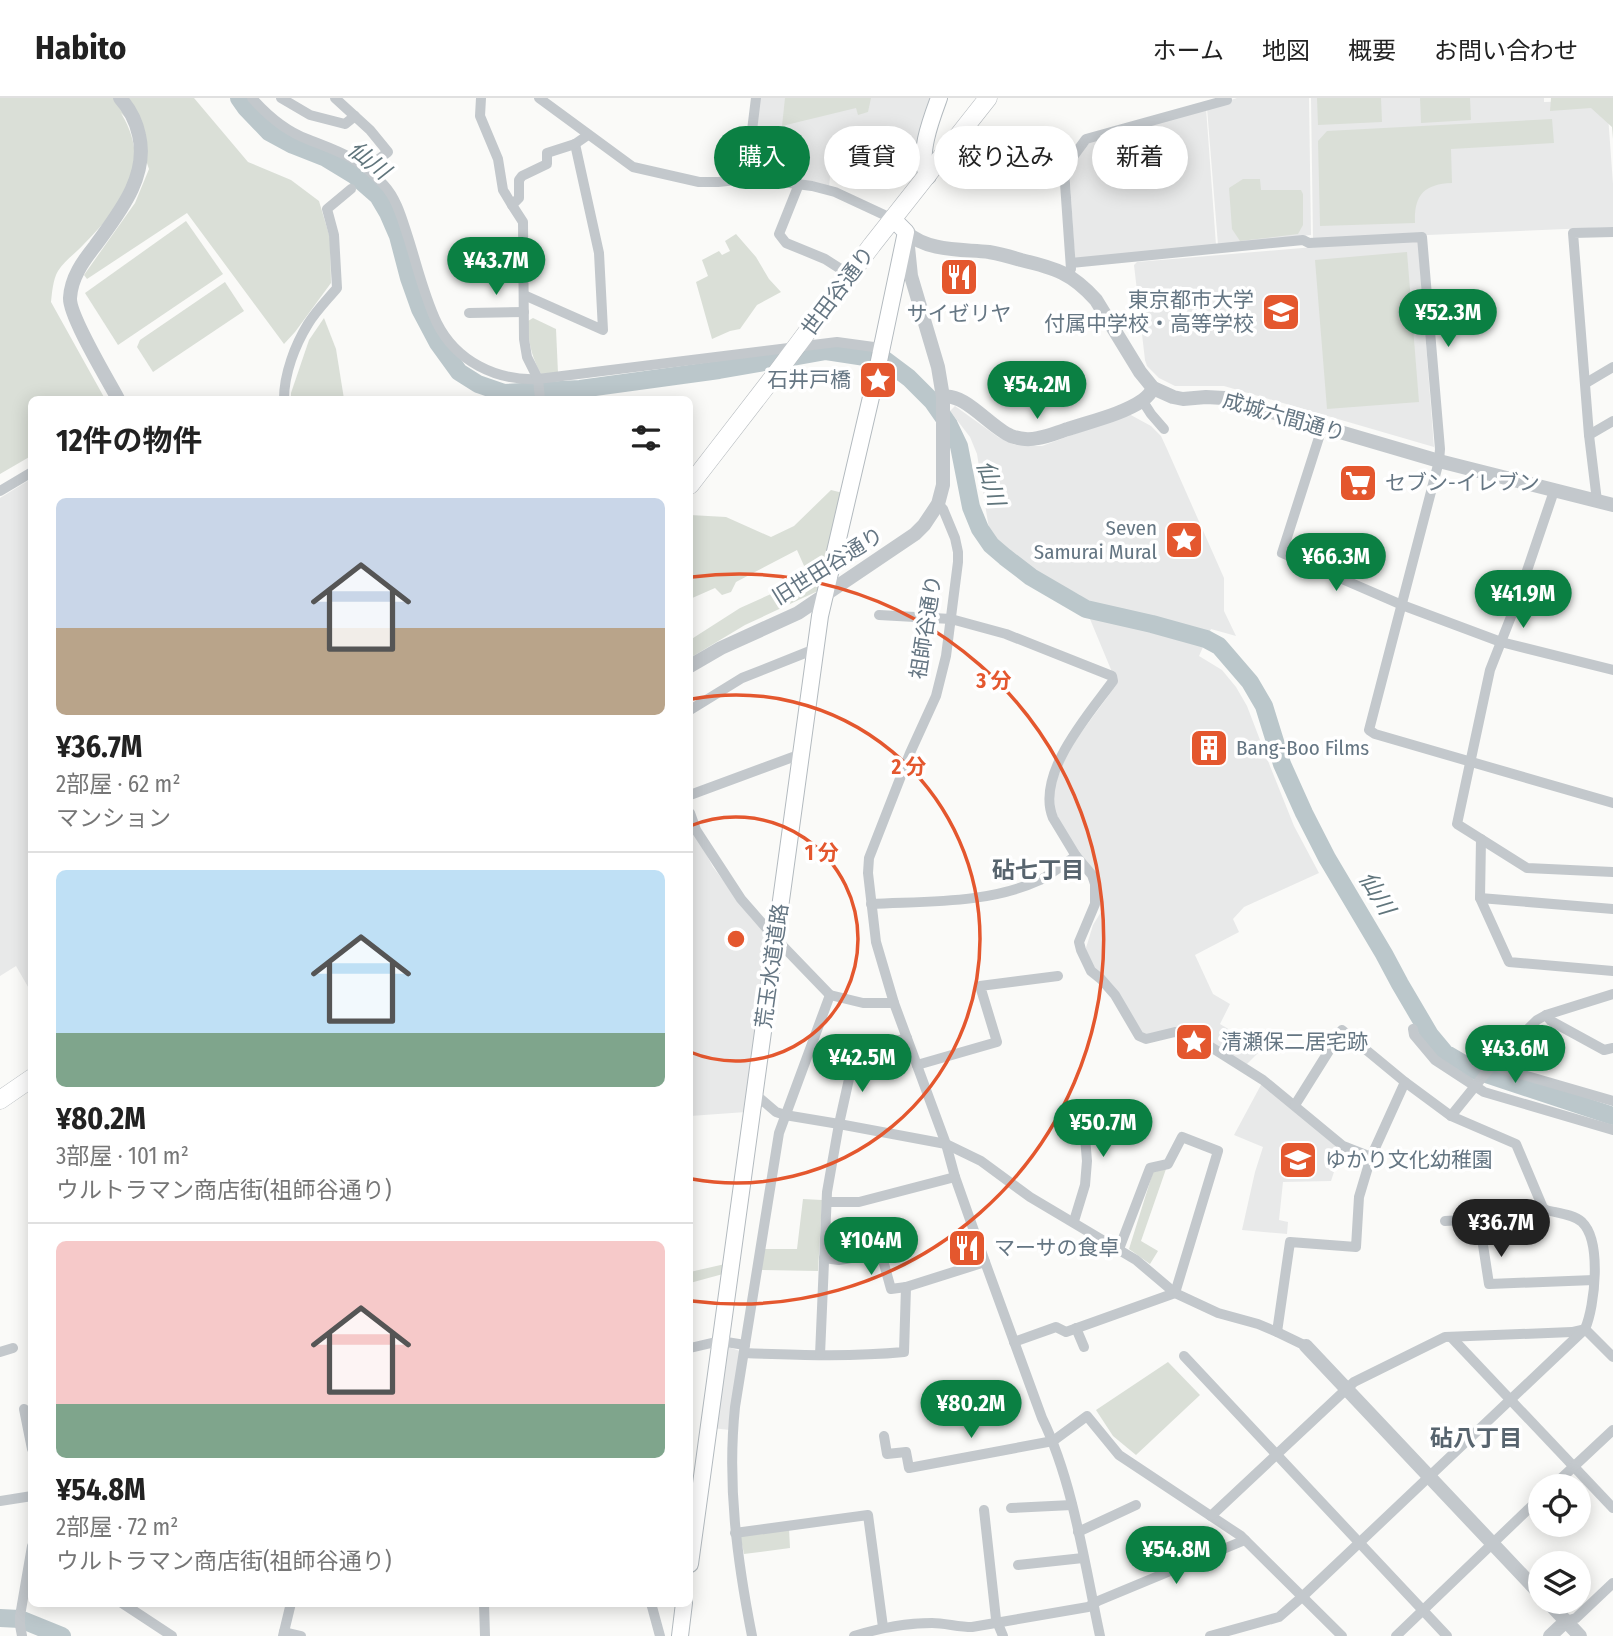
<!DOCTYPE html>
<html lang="ja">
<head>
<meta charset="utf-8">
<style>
	:root { --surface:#fff; --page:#f2f2f2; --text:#222; --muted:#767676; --line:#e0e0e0; --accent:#0b8043 }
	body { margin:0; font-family:"Fira Sans Condensed","Noto Sans JP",sans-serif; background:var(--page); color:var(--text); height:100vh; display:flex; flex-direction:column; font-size:26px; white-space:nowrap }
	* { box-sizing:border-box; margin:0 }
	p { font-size:23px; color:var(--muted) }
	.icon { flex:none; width:38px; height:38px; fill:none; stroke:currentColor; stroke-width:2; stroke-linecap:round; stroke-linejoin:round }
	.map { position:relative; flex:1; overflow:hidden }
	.side { position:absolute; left:28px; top:298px; width:665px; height:1211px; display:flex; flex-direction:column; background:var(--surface); border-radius:10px; box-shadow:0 4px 18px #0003 }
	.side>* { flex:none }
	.top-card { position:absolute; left:714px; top:28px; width:665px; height:63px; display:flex; gap:14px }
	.tools { position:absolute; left:1528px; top:1376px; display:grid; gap:14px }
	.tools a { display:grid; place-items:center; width:63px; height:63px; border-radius:50%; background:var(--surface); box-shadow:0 4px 18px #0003; font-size:35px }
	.price { position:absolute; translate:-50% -60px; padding:0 16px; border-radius:24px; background:var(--accent); color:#fff; font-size:23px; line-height:46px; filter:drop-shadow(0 2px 4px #0008) }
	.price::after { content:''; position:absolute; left:50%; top:42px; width:21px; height:16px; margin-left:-10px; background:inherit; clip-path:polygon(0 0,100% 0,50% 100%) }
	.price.on { background:#222; color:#fff }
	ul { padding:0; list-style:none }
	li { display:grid; align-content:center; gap:14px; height:371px; padding:0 28px }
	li+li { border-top:2px solid var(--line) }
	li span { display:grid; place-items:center; height:217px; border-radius:10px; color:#555 }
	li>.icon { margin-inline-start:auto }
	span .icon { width:126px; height:126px; fill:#fffc; stroke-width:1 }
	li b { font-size:30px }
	h2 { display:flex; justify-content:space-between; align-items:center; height:84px; padding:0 28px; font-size:30px }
	.pill { padding:0 24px; border-radius:32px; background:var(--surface); box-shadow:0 4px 18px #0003; font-size:24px; line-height:63px }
	.pill.on { background:var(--accent); color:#fff }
	header { display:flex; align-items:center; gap:42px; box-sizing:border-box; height:98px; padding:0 35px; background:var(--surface); border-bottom:2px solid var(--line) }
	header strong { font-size:33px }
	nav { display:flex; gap:38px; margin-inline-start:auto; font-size:24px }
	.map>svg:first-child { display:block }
	.built { fill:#e8e9e9 }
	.green { fill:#dadfd7 }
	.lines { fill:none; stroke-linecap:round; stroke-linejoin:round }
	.river { stroke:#bbc7cb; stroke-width:18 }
	.secondary-casing { stroke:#b3babf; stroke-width:18 }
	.primary-casing { stroke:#b5babe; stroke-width:19 }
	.minor { stroke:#c3c8cc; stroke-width:10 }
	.tertiary { stroke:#c3c8cc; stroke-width:14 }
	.secondary { stroke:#fff; stroke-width:16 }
	.primary { stroke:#fff; stroke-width:18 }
	.ring { fill:none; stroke:#e4572e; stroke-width:3.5 }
	.labels { text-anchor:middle; stroke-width:7; stroke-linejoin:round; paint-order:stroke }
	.street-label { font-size:21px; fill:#657683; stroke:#fff }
	.poi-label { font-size:21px; fill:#657683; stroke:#fff; text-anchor:start }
	.water-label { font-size:23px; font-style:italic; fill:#60757c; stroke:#fff }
	.neighbourhood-label { font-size:23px; font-weight:bold; fill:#57646e; stroke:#fff }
	.centre { fill:#e4572e; stroke:#fff; stroke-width:3.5 }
	.ring-label { font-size:21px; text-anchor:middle; font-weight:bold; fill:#e4572e; stroke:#fff; stroke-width:7; stroke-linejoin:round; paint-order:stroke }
</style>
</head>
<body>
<header>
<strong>Habito</strong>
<nav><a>ホーム</a><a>地図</a><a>概要</a><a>お問い合わせ</a></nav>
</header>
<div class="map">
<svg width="1613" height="1538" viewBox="0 0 1613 1538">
	<rect width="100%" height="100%" fill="#fafaf8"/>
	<!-- built -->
	<g class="built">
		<path d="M759 0H936L917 70 863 58 832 59 829 89 746 78Z"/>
		<path d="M1237 0H1309L1311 137 1218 147 1207 10Z"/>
		<path d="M1311 0H1544V4L1585 3 1608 17 1613 86V129L1313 142Z"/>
		<path d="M1206 10 1216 147 1075 161 1069 68 1084 46Z"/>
		<path d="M1418 142 1434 349 1224 288H1175L1159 280 1147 268 1145 262 1134 167 1137 164 1314 149Z"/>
		<path d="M955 308 998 339 1015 347 1042 348 1129 316 1151 328 1161 338 1167 351 1224 480V513L1236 538 1211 531 1199 558 1222 572 1236 589 1247 608 1270 668 1294 728 1319 775 1244 809 1233 821 1239 834 1195 857 1213 896 1230 906 1220 926 1262 951 1245 968 1195 937 1147 938 1140 933 1094 872 1085 853 1093 827 1101 814 1100 792 1099 784 1078 756 1055 714 1054 689 1069 651 1117 586 1080 497 1042 478 1006 454 989 431 977 356 970 339 950 313Z"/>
		<path d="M31 381V894L16 868 0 878V400Z"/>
		<path d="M690 726 713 769 751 820 773 842 746 1014 690 1018Z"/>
		<path d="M1262 985 1342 1050 1331 1083 1283 1084 1279 1122 1288 1124 1287 1136 1242 1132 1255 1074 1263 1049 1234 1037Z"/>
		<path d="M722 1247 740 1253 730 1332 712 1330Z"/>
	</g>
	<!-- green -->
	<g class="green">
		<path d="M0 0H194L248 64 291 82 319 103 330 140 331 185 295 234 284 246 187 115 87 181 84 177 135 105 149 71 134 28 121 15C154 70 122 107 84 146 76 155 64 163 58 173 53 181 52 195 51 204L105 301H32L31 358 0 376Z"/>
		<path d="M785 0H871L868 14 858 17 856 10 782 28Z"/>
		<path d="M1317 0H1381L1382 24 1318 27Z"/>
		<path d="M1420 0H1470L1471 22 1421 25Z"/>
		<path d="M1551 0H1613V41L1612 29 1591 10 1550 13Z"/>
		<path d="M1552 21 1554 45 1451 51 1452 85C1423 86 1414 98 1415 125L1320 128 1318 43 1327 33Z"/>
		<path d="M1243 81H1260L1261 92H1301L1303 96V127L1298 136 1240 143 1232 131 1229 90Z"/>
		<path d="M186 123 223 176 118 247 85 195Z"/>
		<path d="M736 136 756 159 769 181 781 194 757 207 740 231 730 233 712 241 696 184 708 178 702 162 719 153 722 157 730 153 725 143Z"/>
		<path d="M1407 154 1419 304 1327 311 1315 162Z"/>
		<path d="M225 184 244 213 153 274 137 249 140 242Z"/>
		<path d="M324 220 336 251 344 301H291V295L309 242Z"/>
		<path d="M533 220 556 231 558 275 541 276C531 257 528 244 528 223Z"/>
		<path d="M831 392 843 395 820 492 745 527 690 560V542L740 510 809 479 797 452 736 484 731 494 722 497 715 490 690 501V417L726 419 771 439 794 428Z"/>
		<path d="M1166 1071 1141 1143 1158 1153 1150 1166 1129 1151 1153 1074Z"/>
		<path d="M803 1101 822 1102 818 1173 759 1172 764 1151H797Z"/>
		<path d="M725 1166 723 1176 690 1185V1174Z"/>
		<path d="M1168 1264 1200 1297 1136 1357 1113 1338 1096 1312Z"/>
		<path d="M789 1430 790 1450 744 1456 740 1437Z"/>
	</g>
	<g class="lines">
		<!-- river -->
		<g class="river">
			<path d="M239 0 246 10 269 34 293 47 326 60 354 77 378 98 388 115 398 138 409 180 420 211 438 245 459 274 478 286 504 295 580 291 719 272 826 253 885 262 909 280 933 304 949 327 959 348 971 409 980 431 991 447 1005 459 1031 479 1086 511 1152 526 1206 541 1219 548 1250 584 1264 608 1282 666 1304 715 1327 760 1384 856 1400 886 1430 937 1445 955 1474 972 1613 1018"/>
			<path d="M0 1520 20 1521 62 1538"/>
		</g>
		<defs>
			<g id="secondary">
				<path d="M928 78C916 60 932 19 939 0"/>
				<path d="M690 1466 820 518 875 282 906 134 893 121"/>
				<path d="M680 1538 684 1505"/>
			</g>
			<g id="primary">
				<path d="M690 387 778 273 872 147 988 0"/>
				<path d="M0 1002 32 980"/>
			</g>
		</defs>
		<!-- secondary casing -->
		<use href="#secondary" class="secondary-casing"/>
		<!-- primary casing -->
		<use href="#primary" class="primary-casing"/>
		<!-- minor -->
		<g class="minor">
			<path d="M252 0C267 17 286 33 307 41 322 47 337 52 351 60 364 67 374 76 384 87 397 101 402 121 408 139 417 167 424 198 437 225 456 263 496 283 538 281L837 244 881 250"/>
			<path d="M281 0 310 17 345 26 355 18"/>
			<path d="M335 0 370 32 388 54 367 70"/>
			<path d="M481 0 480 18 498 61 503 92 512 107"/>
			<path d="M539 0 633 69 699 84H718L746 81 767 82 812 88 835 94 893 121"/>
			<path d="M746 81 756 0"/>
			<path d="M799 86 779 136 786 145 825 161 850 177"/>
			<path d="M1071 165 1303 142 1309 145 1422 139 1440 351 1439 363 1369 632 1375 636 1613 705"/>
			<path d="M1071 171 1064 71 1086 41 1227 2 1226 0"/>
			<path d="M524 197 603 232 599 155 575 46"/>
			<path d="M469 215 524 214"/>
			<path d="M1586 285 1613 269"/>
			<path d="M284 301C284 276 295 247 308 226 316 213 327 202 337 190L334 137 327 111 351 91"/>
			<path d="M540 301 538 281 527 259 524 241 523 124 512 107 519 100V82L522 78 547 66V55L575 46 588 37"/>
			<path d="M1142 302 1151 316 1164 331"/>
			<path d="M1322 330 1282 455 1402 507 1501 544 1613 572"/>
			<path d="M1589 337 1613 323"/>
			<path d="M0 393 32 374"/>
			<path d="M1554 393 1514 511 1490 572 1457 726 1527 770 1613 774"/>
			<path d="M1597 403 1589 337 1573 135 1613 134"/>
			<path d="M938 406 943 411 955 440 958 454V464L946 558 936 598 910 655 869 760 868 775 876 844 894 905 946 1046 955 1079 985 1164 1042 1320C1073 1383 1085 1468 1100 1538"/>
			<path d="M879 517 951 521 1006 536 1112 578 1113 583C1089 616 1035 676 1053 720L1076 758 1092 777 1095 786V806L1079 844 1081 852 1091 873 1101 881 1115 897 1139 938 1146 941 1175 934 1195 939 1263 982 1343 1048 1371 1059"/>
			<path d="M690 612 742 580 815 551"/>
			<path d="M690 697 793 659H801"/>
			<path d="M690 715 696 732 741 801 776 841 830 897 863 905H894"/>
			<path d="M1481 741 1480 800 1509 864 1613 873"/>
			<path d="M1480 800 1613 811"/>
			<path d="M871 806C927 803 988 806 1040 782 1053 775 1064 766 1076 758"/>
			<path d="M1546 917 1551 923 1604 952 1613 950"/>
			<path d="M1413 931 1414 937 1435 962 1484 994 1613 1032"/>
			<path d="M811 953 855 954 907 940"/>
			<path d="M1493 966 1503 971 1613 1003"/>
			<path d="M917 967 997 944 980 888 1058 878"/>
			<path d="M755 996 776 1014 785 1017 839 1026 946 1046 981 1063 1030 1099 1136 1162 1175 1195 1218 1215 1258 1226 1277 1234 1306 1248"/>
			<path d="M1451 1018 1497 961 1537 922 1546 917 1613 896"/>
			<path d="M1062 1026 1074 1030 1085 1039 1087 1063 1085 1087 1074 1123"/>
			<path d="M827 1104H859L955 1079"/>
			<path d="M1445 1123 1479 1121 1489 1186 1594 1182"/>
			<path d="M824 1160 839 1162 881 1155 891 1191 906 1189"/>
			<path d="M1076 1230 1084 1249"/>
			<path d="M1277 1234 1290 1144 1356 1149 1359 1099 1371 1059 1405 984"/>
			<path d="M1451 1239 1613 1410"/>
			<path d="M1014 1244 1056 1229 1066 1234 1175 1195 1218 1053 1182 1039 1168 1066 1150 1070 1119 1151"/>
			<path d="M690 1250 720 1243 745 1247"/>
			<path d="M0 1254 13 1250"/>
			<path d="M744 1255C797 1257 851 1259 904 1254L906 1189 985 1164"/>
			<path d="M820 1257 827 1094 839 1026 855 954"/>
			<path d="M1184 1258 1447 1538"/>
			<path d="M24 1311 32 1351"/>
			<path d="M884 1338 887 1356 906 1354 909 1370 1053 1343 1087 1318 1119 1357 1241 1438 1342 1538"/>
			<path d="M1553 1388 1613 1332"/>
			<path d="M0 1403 32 1398"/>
			<path d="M1011 1410 1072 1407"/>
			<path d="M984 1412 996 1521 1003 1538"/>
			<path d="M1211 1418 1354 1284 1445 1239 1572 1234 1585 1231 1613 1259"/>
			<path d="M1078 1434 1136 1407"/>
			<path d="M735 1435 868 1417 883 1529"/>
			<path d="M1018 1467 1083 1460"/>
			<path d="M122 1505 172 1538"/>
			<path d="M484 1505 485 1538"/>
			<path d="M651 1505 660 1538"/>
			<path d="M1566 1523 1576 1520 1613 1485"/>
			<path d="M284 1534 301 1538"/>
			<path d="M22 1538 20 1527V1518L32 1448"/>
			<path d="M283 1538 291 1505"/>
			<path d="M752 1538C737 1462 727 1386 735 1309L779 1035 830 897"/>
			<path d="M854 1538C880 1530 905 1525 932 1525 945 1525 958 1529 972 1529L1088 1509 1098 1503 1245 1442"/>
			<path d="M1210 1538 1279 1519 1302 1499 1585 1231C1595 1208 1602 1143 1582 1124 1573 1116 1557 1115 1546 1112L1543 1110 1516 1046 1451 1018 1405 984 1342 932 1295 1007"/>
			<path d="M1396 1538 1540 1400"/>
		</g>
		<!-- tertiary -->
		<g class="tertiary">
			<path d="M906 134C928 154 962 151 989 154 1000 156 1011 159 1021 162 1055 170 1072 175 1096 202L1140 274 1153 290 1173 299 1183 301 1206 299 1224 300 1439 363 1613 407"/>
			<path d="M943 299C964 294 991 330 1011 338 1019 341 1029 342 1038 340 1048 339 1058 334 1068 331 1092 323 1123 316 1143 302 1148 298 1151 295 1153 290"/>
			<path d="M118 301C108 282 69 218 70 200 71 180 83 163 95 148 118 116 149 79 139 37 136 23 130 11 120 0"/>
			<path d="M690 568 721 550 798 515 915 436 924 427 938 406 943 387V299L938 269 911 178 907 139"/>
			<path d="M1306 1248 1540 1496"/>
			<path d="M1547 1503 1580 1538"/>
			<path d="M1550 1538 1566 1523"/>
		</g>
		<!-- secondary -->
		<use href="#secondary" class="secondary"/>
		<!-- primary -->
		<use href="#primary" class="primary"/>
	</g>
	<!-- distance rings -->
	<g class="ring">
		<path d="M690 728A122 122 0 1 1 690 954"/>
		<path d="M692 601A244 244 0 1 1 692 1081"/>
		<path d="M692 479A365 365 0 1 1 692 1203"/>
	</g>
	<!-- icons -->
	<defs>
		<symbol id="restaurant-square" viewBox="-11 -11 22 22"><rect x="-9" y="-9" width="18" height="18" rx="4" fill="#e4572e" stroke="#fff"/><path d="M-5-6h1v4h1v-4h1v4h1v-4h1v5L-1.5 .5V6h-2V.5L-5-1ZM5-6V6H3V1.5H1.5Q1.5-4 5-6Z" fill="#fff"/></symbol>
		<symbol id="school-square" viewBox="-11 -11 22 22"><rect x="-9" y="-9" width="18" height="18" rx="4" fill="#e4572e" stroke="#fff"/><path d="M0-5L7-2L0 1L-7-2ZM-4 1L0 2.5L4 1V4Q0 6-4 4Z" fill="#fff"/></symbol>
		<symbol id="sight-square" viewBox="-11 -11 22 22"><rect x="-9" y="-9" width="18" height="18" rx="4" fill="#e4572e" stroke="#fff"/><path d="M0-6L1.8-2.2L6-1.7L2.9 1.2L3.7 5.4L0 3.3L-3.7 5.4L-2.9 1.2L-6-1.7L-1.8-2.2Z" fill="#fff"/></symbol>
		<symbol id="supermarket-square" viewBox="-11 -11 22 22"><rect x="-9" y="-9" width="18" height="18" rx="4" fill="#e4572e" stroke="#fff"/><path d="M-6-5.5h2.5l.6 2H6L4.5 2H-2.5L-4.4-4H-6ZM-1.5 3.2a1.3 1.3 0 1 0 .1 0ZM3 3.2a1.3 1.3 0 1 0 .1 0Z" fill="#fff"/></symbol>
		<symbol id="building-square" viewBox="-11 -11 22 22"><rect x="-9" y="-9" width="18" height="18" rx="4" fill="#e4572e" stroke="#fff"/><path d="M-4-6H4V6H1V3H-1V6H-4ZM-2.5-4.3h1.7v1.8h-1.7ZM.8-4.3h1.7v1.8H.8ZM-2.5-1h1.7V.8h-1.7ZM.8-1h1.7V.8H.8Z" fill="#fff"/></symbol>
	</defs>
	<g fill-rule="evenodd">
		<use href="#restaurant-square" x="937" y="157" width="44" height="44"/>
		<use href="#school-square" x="1259" y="192" width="44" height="44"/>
		<use href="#sight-square" x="856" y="260" width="44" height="44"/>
		<use href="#supermarket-square" x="1336" y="363" width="44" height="44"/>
		<use href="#sight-square" x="1162" y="420" width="44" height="44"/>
		<use href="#building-square" x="1187" y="628" width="44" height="44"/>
		<use href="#sight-square" x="1172" y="922" width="44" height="44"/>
		<use href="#school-square" x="1276" y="1040" width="44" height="44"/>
		<use href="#restaurant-square" x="945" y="1128" width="44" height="44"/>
	</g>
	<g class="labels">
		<!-- street labels -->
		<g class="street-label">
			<text transform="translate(838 193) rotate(-53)" y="7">世田谷通り</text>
			<text transform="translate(1284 319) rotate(16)" y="7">成城六間通り</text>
			<text transform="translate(828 468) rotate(-32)" y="7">旧世田谷通り</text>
			<text transform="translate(926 529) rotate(-81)" y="7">祖師谷通り</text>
			<text transform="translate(772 868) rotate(-82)" y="7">荒玉水道道路</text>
		</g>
		<!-- poi labels -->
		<g class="poi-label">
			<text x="1254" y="209" text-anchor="end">東京都市大学<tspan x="1254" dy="24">付属中学校・高等学校</tspan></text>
			<text x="959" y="223" text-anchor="middle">サイゼリヤ</text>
			<text x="851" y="289" text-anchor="end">石井戸橋</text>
			<text x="1385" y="392">セブン-イレブン</text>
			<text x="1157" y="437" text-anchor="end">Seven<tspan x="1157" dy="24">Samurai Mural</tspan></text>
			<text x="1236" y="657">Bang-Boo Films</text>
			<text x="1221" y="951">清瀬保二居宅跡</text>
			<text x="1325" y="1069">ゆかり文化幼稚園</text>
			<text x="994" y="1157">マーサの食卓</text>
		</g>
		<!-- water labels -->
		<g class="water-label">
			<text transform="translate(369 62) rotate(38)" y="8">仙川</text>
			<text transform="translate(991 385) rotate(73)" y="8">仙川</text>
			<text transform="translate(1377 795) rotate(59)" y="8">仙川</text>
		</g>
		<!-- neighbourhood labels -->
		<g class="neighbourhood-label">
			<text x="1038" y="780">砧七丁目</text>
			<text x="1476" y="1348">砧八丁目</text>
		</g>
	</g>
	<circle cx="736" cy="841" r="10" class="centre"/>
	<g class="ring-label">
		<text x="994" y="590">3 分</text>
		<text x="909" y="676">2 分</text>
		<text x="822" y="762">1 分</text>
	</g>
</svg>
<div class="tools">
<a><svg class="icon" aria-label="locate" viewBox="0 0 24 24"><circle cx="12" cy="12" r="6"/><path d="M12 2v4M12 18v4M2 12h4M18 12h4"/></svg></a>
<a><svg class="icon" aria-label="layers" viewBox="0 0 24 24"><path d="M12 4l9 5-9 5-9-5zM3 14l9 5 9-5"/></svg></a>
</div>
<b class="price" style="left:496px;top:199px">¥43.7M</b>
<b class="price" style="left:1448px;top:251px">¥52.3M</b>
<b class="price" style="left:1037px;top:323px">¥54.2M</b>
<b class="price" style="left:1336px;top:495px">¥66.3M</b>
<b class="price" style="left:1523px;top:532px">¥41.9M</b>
<b class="price" style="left:1515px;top:987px">¥43.6M</b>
<b class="price" style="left:862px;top:996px">¥42.5M</b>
<b class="price" style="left:1103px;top:1061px">¥50.7M</b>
<b class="price on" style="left:1501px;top:1161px">¥36.7M</b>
<b class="price" style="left:871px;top:1179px">¥104M</b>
<b class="price" style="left:971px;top:1342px">¥80.2M</b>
<b class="price" style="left:1176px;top:1488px">¥54.8M</b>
<div class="top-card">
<a class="pill on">購入</a>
<a class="pill">賃貸</a>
<a class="pill">絞り込み</a>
<a class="pill">新着</a>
</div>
<section class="side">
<h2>12件の物件<svg class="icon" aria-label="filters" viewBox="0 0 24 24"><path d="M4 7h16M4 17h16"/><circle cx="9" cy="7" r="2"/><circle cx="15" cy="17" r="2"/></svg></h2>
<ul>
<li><span style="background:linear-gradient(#c9d6e8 60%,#b9a48a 0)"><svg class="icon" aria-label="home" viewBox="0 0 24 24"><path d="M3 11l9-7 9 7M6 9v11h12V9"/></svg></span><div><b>¥36.7M</b><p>2部屋 · 62 m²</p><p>マンション</p></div></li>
<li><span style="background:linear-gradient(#bfe0f5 75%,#7fa58c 0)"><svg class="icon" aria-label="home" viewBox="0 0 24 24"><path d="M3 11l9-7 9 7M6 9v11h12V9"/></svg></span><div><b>¥80.2M</b><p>3部屋 · 101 m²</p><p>ウルトラマン商店街(祖師谷通り)</p></div></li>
<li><span style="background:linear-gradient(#f6c9c9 75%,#7fa58c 0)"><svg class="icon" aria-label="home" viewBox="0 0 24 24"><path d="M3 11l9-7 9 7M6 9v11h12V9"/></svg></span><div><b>¥54.8M</b><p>2部屋 · 72 m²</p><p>ウルトラマン商店街(祖師谷通り)</p></div></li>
</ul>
</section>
</div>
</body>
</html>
